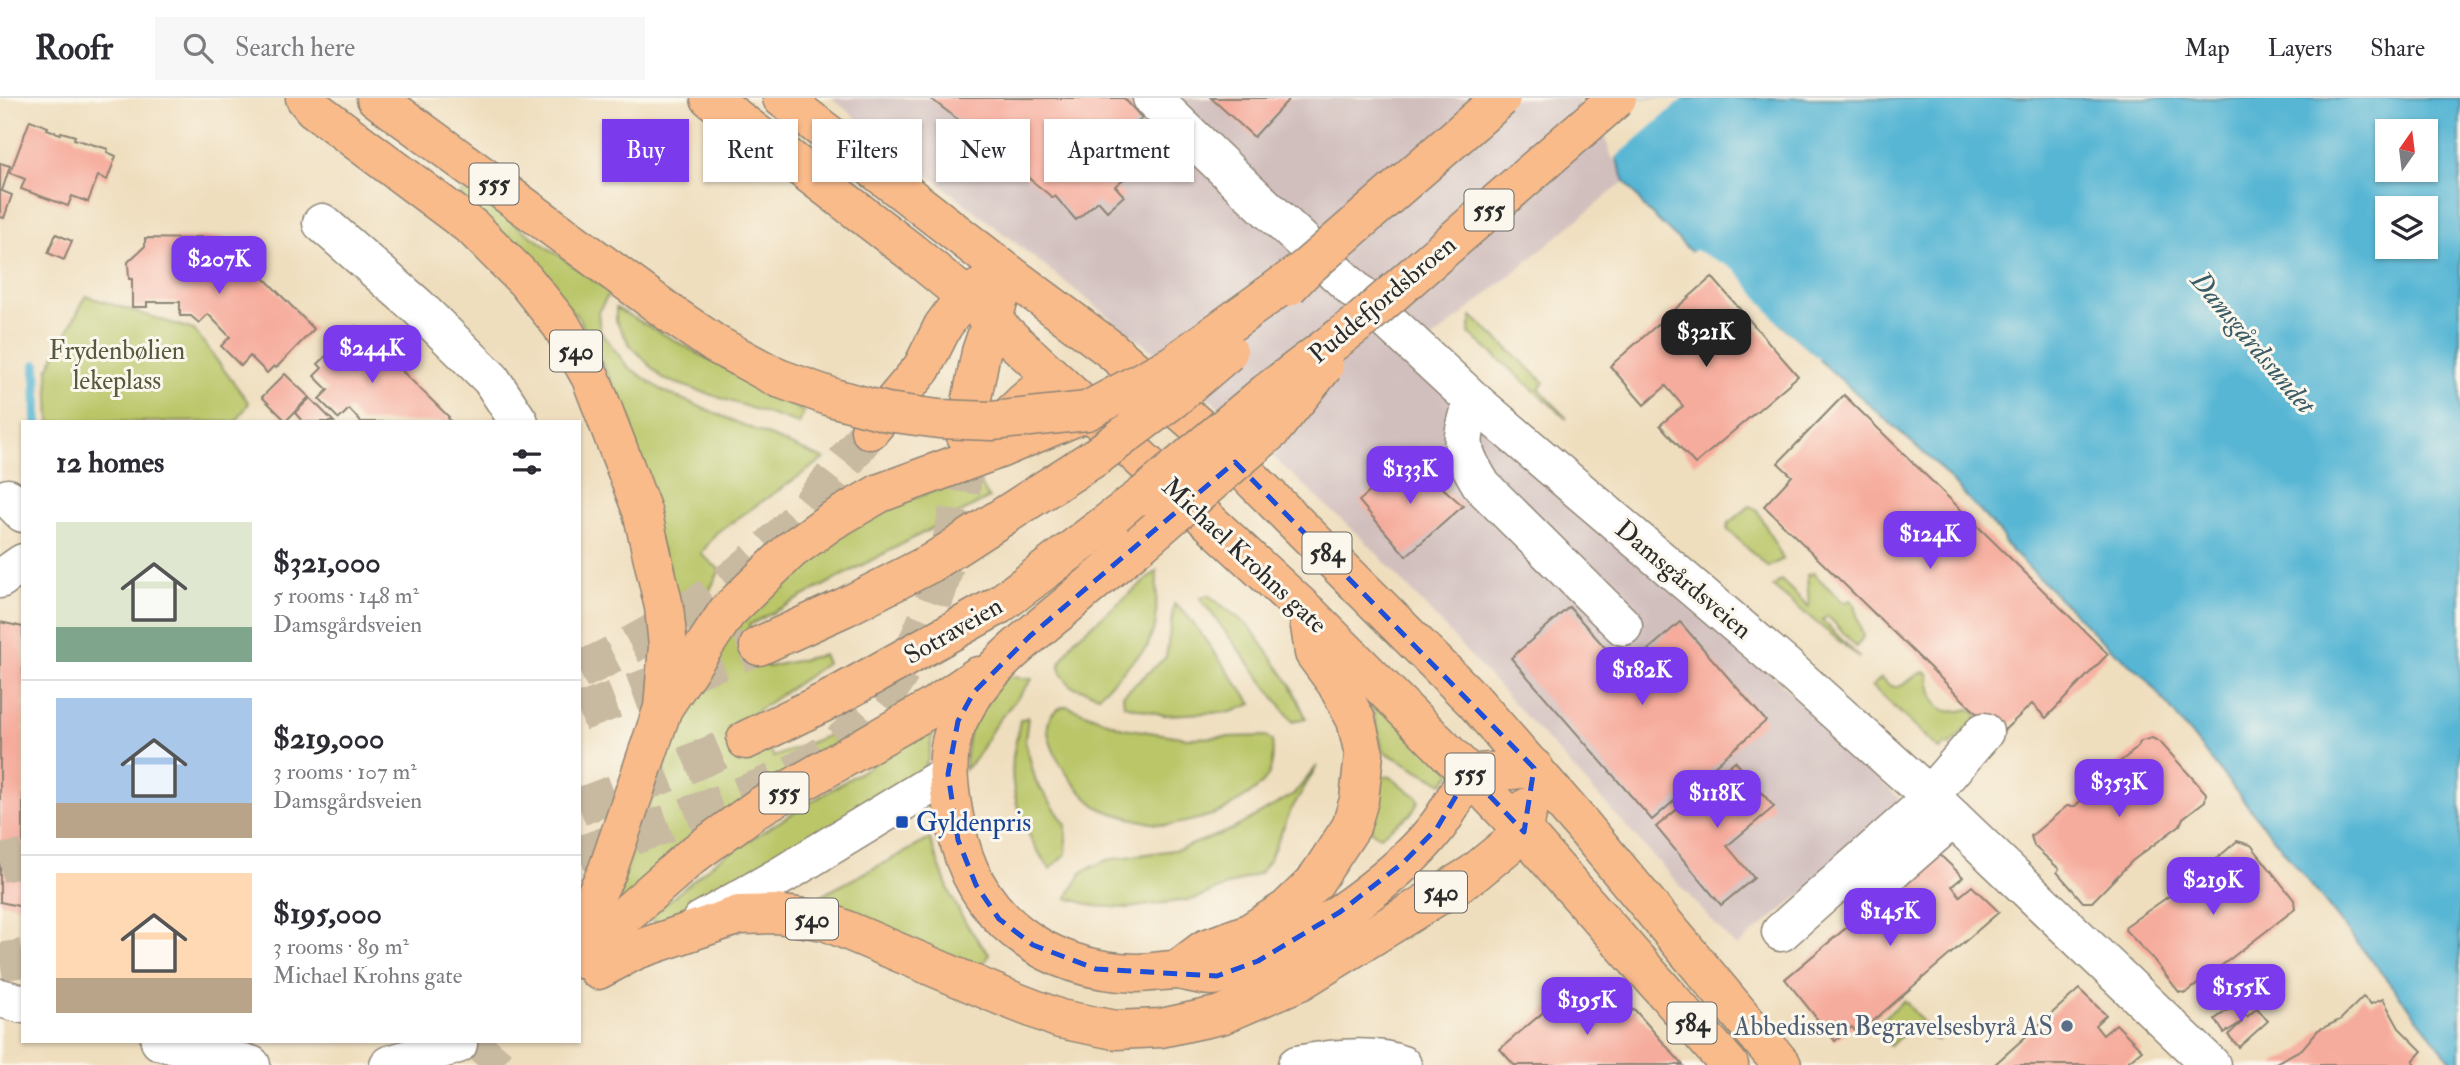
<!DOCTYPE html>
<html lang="en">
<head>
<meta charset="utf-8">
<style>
	:root { --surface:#fff; --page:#f7f7f7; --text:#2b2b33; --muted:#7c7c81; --line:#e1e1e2; --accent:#7c3aed }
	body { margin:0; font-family:"IM FELL Double Pica",serif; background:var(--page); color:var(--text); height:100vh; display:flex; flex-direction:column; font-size:26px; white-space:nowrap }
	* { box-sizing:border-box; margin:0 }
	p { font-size:23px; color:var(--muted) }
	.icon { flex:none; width:38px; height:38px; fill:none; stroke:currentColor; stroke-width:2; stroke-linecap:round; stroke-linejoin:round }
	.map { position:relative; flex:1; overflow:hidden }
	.drawer { position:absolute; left:21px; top:322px; width:560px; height:623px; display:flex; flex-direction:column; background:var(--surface); border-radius:0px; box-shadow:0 2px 5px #0004 }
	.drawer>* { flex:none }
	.banner { position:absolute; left:602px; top:21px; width:665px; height:63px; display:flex; gap:14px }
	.needle { width:46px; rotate:14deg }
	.tools { position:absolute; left:2375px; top:21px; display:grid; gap:14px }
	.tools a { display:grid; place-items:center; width:63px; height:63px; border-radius:0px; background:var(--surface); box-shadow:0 2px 5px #0004; font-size:35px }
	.price { position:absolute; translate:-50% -60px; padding:0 16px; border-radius:14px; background:var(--accent); color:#fff; font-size:23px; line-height:46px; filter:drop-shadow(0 2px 4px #0008) }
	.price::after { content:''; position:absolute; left:50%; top:42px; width:21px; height:16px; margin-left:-10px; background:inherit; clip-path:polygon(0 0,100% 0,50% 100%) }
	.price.current { background:#222; color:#fff }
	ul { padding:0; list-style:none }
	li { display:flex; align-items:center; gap:21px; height:175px; padding:0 35px }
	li+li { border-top:2px solid var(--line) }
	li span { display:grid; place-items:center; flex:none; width:196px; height:140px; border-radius:0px; color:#555 }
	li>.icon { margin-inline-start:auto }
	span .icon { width:84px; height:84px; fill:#fffc; stroke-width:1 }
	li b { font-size:30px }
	h2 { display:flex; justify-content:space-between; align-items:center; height:84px; padding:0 35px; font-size:30px }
	.pill { padding:0 24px; border-radius:0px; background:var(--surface); box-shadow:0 2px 5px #0004; font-size:24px; line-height:63px }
	.pill.current { background:var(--accent); color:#fff }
	header { display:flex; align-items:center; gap:42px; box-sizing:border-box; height:98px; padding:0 35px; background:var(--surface); border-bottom:2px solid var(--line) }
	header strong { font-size:33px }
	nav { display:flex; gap:38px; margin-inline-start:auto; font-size:24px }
	.search { width:490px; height:63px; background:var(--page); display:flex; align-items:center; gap:18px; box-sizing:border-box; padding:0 24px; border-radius:0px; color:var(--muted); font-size:26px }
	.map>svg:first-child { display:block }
	.industrial { fill:#d1bfbe }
	.green { fill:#bac668; stroke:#72784a; stroke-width:2 }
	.water { fill:#56b6d4; stroke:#407080; stroke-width:2; fill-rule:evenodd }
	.pier { fill:#efdebe }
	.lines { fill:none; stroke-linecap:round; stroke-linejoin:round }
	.stream { stroke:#56b6d4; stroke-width:10 }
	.building { fill:#f6ac9c }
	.major-tunnel { stroke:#c8baa1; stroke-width:38; stroke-dasharray:38 19; stroke-linecap:butt }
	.highway-tunnel { stroke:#c8baa1; stroke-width:38; stroke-dasharray:38 19; stroke-linecap:butt }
	.minor-casing { stroke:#8d8474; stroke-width:41 }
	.major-casing { stroke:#8d8474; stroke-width:41 }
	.highway-casing { stroke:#8d8474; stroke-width:41 }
	.minor { stroke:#fff; stroke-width:38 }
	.major { stroke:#fabb8b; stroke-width:38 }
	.highway { stroke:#fabb8b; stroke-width:38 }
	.highway-bridge-casing { stroke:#8d8474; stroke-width:41; stroke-linecap:butt }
	.highway-bridge { stroke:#fabb8b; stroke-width:38 }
	.marked { fill:none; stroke:#1d4ed8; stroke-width:5; stroke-dasharray:14 9; stroke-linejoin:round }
	.transit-dot { fill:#1a4fb4; stroke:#fbf7ec; stroke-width:2.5 }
	.service-dot { fill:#5c6f8a; stroke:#fbf7ec; stroke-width:2.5 }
	.labels { text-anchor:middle; stroke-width:6; stroke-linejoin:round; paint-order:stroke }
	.shield { fill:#fbf7ec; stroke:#696865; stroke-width:2 }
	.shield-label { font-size:24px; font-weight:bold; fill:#2b2b2b }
	.street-label { font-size:26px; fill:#2b2b2b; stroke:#fbf7ec }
	.park-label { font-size:26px; fill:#565a3d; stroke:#fbf7ec }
	.transit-label { font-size:26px; fill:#164399; stroke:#fbf7ec; text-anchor:start }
	.service-label { font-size:26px; fill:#4e5e75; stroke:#fbf7ec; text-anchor:end }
	.water-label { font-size:28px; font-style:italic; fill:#3a5c66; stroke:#fbf7ec }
</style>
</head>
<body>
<header>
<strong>Roofr</strong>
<div class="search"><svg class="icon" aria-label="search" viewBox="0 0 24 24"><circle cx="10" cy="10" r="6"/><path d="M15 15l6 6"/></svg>Search here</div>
<nav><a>Map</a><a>Layers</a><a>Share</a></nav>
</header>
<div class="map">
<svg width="2460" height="967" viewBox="0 0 2460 967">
	<rect width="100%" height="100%" fill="#fbf7ec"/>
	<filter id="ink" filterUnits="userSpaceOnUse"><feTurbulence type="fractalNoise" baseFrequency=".0143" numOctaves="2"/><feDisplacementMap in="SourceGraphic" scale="14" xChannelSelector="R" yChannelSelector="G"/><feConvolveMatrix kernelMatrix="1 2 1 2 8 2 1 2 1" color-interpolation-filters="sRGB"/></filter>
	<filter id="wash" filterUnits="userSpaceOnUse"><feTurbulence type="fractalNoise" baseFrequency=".00686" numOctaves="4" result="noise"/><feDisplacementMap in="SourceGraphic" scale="28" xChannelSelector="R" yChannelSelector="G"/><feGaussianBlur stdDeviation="1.57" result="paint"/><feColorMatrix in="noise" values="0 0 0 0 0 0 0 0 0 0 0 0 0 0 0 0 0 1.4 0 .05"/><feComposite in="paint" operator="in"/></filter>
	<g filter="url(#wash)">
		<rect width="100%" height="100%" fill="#efdebe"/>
		<!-- industrial -->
		<path class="industrial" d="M831 0H1579L1606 34 1625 83 1430 243 1909 710 1736 849 1370 448 1187 280Z"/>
		<!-- green -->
		<g class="green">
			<path d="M464 90 610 194 598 214 600 233 628 269 665 294 824 361 716 435 701 456 720 472 697 517 680 515 651 417 630 319 578 219 459 100Z"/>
			<path d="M86 198 194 232 249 305 236 324H50L48 271Z"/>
			<path d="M616 210 804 314 799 326 663 281 630 247 616 223Z"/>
			<path d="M1472 218 1544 284 1539 290 1567 321 1469 235Z"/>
			<path d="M976 378 989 400 749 527 768 569 823 557 827 565 751 617 774 659 839 633 847 644 611 813 672 646 681 613 724 536 833 429Z"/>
			<path d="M1750 408 1757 412 1783 461 1768 469 1727 431 1729 425Z"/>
			<path d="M1157 473 1156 525 1147 549 1099 597 1071 588 1061 575 1060 566 1074 542Z"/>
			<path d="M1813 475 1844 505 1850 502 1854 506 1863 539 1856 549 1828 518 1822 522 1860 560 1773 489 1781 482 1809 509 1807 477Z"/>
			<path d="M1208 497 1250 529 1291 587 1306 620 1293 624 1200 500Z"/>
			<path d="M1174 506 1186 516 1252 606 1231 614 1164 617 1124 607 1123 597 1166 559Z"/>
			<path d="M1924 574 1928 575C1933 602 1935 621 1969 611L1979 618 1949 648 1946 646 1940 652 1872 588 1881 580C1902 601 1903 580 1924 574Z"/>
			<path d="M1002 578 1032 581C1021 597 1008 610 996 626 984 643 981 657 964 672L969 634Z"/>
			<path d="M1368 595 1456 670 1443 686 1383 653Z"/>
			<path d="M1067 608 1123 630 1188 640 1266 638 1272 643C1276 675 1266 687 1239 703 1233 706 1227 711 1221 714 1210 718 1175 728 1164 727 1152 726 1113 716 1102 711 1078 700 1017 618 1067 608Z"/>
			<path d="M1028 619 1025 643 1036 684 1066 727V756L1050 771C1027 740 1008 699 1013 659 1015 647 1018 634 1020 622Z"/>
			<path d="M930 631 933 634 928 661 920 678 732 799 663 825 652 823V817L717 762Z"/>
			<path d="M1317 668 1291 712 1269 762 1260 775 1194 801 1128 810 1095 808 1067 800 1082 774 1107 762 1180 751 1233 731 1294 696Z"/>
			<path d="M1382 678 1390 679 1417 699 1419 703 1412 715 1380 738 1371 733 1378 682Z"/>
			<path d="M930 741C946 787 956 818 989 856L977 878 807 805Z"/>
			<path d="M1904 902 1939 943 1909 930 1890 948 1873 930Z"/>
		</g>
		<!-- water -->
		<path class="water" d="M1579 0H2460V967H2455L2144 578 2099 540 2005 446 2002 437 1935 365 1730 183 1707 169 1646 111 1625 83 1606 34ZM2387 33H2426V72H2387ZM2387 110H2426V149H2387Z"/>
		<!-- pier -->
		<g class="pier">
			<path d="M1575 0H1684L1613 62 1603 35Z"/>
			<path d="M1695 152 1735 171 1781 228 1819 261 1816 263 1728 186 1705 171 1689 156Z"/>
		</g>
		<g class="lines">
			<!-- stream -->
			<path class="stream" d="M36 267 37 324"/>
		</g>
		<g id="blocks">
			<!-- building -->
			<g class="building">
				<path d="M930 0H1124L1142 20 1122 39 1135 54 1123 66 1131 75 1115 88 1124 98 1107 113 1098 103 1076 122 1055 98 1053 100 998 55 995 59 974 34Z"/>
				<path d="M1211 0H1290L1254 39Z"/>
				<path d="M30 22 48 29 47 31 60 36 61 34 75 38 74 41 108 51 107 54 116 58 107 82 98 78 88 104 72 98 68 108 21 91 25 81 10 75Z"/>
				<path d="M0 65 10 68 2 93 12 97 4 120 0 119Z"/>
				<path d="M56 136 72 143 64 162 48 155Z"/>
				<path d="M194 139H224L314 231 276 270 274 268 267 275 250 258 241 268 221 248 230 239 208 216 199 225 191 218H180V204H147V209H132V181H129L128 164 145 148V140L194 141Z"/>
				<path d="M1712 179 1798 278 1695 366 1660 327 1683 308 1666 288 1644 307 1610 268Z"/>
				<path d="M356 228 449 319 448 320 451 324H361L349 311 339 321 319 301 328 292 314 278 322 270 318 266Z"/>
				<path d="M285 276 309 299 286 323 262 299Z"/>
				<path d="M1844 297 2108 556 2046 620 2032 606 1999 637 1764 408 1792 378 1778 365Z"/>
				<path d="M310 300 334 324H303L295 315Z"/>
				<path d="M1409 360 1463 408 1406 458 1359 403Z"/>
				<path d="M1569 509 1625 572 1680 524 1766 623 1652 722 1511 560Z"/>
				<path d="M0 524 23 529V809L0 804Z"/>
				<path d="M2152 640 2160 644 2206 695 2205 703 2183 720 2180 727 2132 763 2092 804H2083L2057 774 2059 771 2034 748 2031 738 2067 708H2075L2088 696V689L2136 651 2141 643Z"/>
				<path d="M1735 663 1774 709 1727 748 1754 780 1721 807 1656 729Z"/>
				<path d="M2237 743 2251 747 2294 802 2295 811 2186 895 2179 894 2153 861 2125 832 2126 828 2192 782Z"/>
				<path d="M1937 754 1963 779 1952 788 1960 798 1972 788 1999 814 1858 936 1852 929 1835 943 1785 881Z"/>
				<path d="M1581 882 1617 925 1634 911 1683 967H1514L1500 951Z"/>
				<path d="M2079 891 2106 917 2095 927 2103 937 2116 926 2142 952 2124 967H1994Z"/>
				<path d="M2363 899 2371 906 2383 901 2399 930 2422 953 2413 963 2415 967H2272L2302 951 2318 932 2340 922Z"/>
				<path d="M2238 905 2247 919 2257 910 2268 923 2239 949 2228 937 2243 923 2224 935 2215 921Z"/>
			</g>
		</g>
	</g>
	<g filter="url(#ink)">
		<use href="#blocks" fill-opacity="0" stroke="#8d8474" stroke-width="2"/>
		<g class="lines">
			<!-- major-tunnel -->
			<path class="major-tunnel" d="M477 967 497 943"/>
			<!-- highway-tunnel -->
			<g class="highway-tunnel">
				<path d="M579 573C650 540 714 501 772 447 809 413 839 371 870 332"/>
				<path d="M579 615 759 548"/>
				<path d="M579 709 663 677 746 642"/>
				<path d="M579 757C628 740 676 723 724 704 755 692 788 680 816 662 907 604 942 502 960 400 964 380 963 357 965 336"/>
				<path d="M0 765 23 761"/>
				<path d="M0 864 23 860"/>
			</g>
			<defs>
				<g id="minor">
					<path d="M1152 0 1244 89 1473 302 1784 567 1932 700 2211 967"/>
					<path d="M322 125 417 208 491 281 519 324"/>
					<path d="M1473 302C1461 346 1457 347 1482 388L1623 528"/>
					<path d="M8 400 23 415"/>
					<path d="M0 481 23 465"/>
					<path d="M1929 698 1984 634"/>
					<path d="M1867 795 1953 720"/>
					<path d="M701 823 784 776 948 676"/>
					<path d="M1781 834 1932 700"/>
					<path d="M0 900 23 906"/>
					<path d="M160 943 251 967"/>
					<path d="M389 967 458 946"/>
					<path d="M1297 967C1328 961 1373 955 1402 967"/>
				</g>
				<g id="major">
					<path d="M305 0 313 10 473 130 525 182 561 227 591 280 642 413 664 509 668 548 663 610 607 774 579 829"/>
					<path d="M710 0 910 153 965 198 1308 515 1469 676 1524 734 1729 967"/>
					<path d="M782 0 1008 175 1110 251 1206 335 1474 603 1582 727 1782 967"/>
					<path d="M598 872 636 852 739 817 777 816 825 823 1006 900 1060 921 1115 932 1161 930 1221 917 1300 883 1473 776 1524 734 1528 709"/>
				</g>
				<g id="highway">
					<path d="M376 0 674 218 715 246 778 280"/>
					<path d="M870 332 922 270 943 228 965 198 1008 175"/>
					<path d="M992 335 1025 303 1052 280"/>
					<path d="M965 336 981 254 1008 175"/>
					<path d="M1140 446C1113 468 1086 491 1059 514 1022 544 980 577 959 621 942 655 949 694 956 729 973 820 1046 873 1137 875 1149 875 1161 873 1173 872 1188 872 1206 881 1220 877 1287 858 1394 785 1436 730 1449 714 1458 693 1469 676L1534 670"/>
					<path d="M759 548 845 509 931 465 1097 358"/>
					<path d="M663 610 727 514 791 452 830 424 880 395 999 351 1077 318"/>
					<path d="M746 642 831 601 999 507 1144 397"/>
					<path d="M584 862 625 817 693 757 759 709 931 610 978 578"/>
					<path d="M1177 872 1205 851 1249 835 1287 811 1314 785 1351 729 1359 702 1364 656 1356 622 1336 585 1314 555 1308 515"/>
				</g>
			</defs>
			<!-- minor casing -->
			<use href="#minor" class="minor-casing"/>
			<!-- major casing -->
			<use href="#major" class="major-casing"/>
			<!-- highway casing -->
			<use href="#highway" class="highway-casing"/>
			<!-- minor -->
			<use href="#minor" class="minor"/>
			<!-- major -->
			<use href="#major" class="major"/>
			<!-- highway -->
			<use href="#highway" class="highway"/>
			<defs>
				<g id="highway-bridge">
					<path d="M1288 189 1305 171 1501 0"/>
					<path d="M778 280 834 300 887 314 939 321 992 323 1087 313 1172 267 1305 171"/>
					<path d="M1097 358 1173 301 1228 254"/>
					<path d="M1144 397 1266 295 1361 223 1617 0"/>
					<path d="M1140 446 1272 332 1324 268"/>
				</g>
			</defs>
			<!-- highway-bridge casing -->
			<use href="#highway-bridge" class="highway-bridge-casing"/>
			<!-- highway-bridge -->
			<use href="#highway-bridge" class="highway-bridge"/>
		</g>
	</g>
	<!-- marked area -->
	<path class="marked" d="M1235 364 1534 670 1524 734 1469 676 1437 730 1404 764 1340 814 1258 863 1217 878 1096 871 1033 847 999 821 976 787 958 742 948 676 958 623 974 594 1030 538Z"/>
	<!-- markers -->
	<rect class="transit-dot" x="895" y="717" width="14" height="14" rx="3.5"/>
	<circle class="service-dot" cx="2067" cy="928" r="7"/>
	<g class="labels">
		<!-- shield labels -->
		<g class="shield">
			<rect x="469.5" y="65.5" width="49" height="41" rx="5"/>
			<rect x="1464.5" y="91.5" width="49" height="41" rx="5"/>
			<rect x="550" y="232.5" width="52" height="41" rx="5"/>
			<rect x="1302.5" y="434.5" width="49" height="41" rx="5"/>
			<rect x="1445.5" y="655.5" width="49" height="41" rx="5"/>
			<rect x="759.5" y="674.5" width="49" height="41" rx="5"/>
			<rect x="1415" y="773.5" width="52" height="41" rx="5"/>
			<rect x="786" y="800.5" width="52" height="41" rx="5"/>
			<rect x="1667.5" y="904.5" width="49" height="41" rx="5"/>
		</g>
		<g class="shield-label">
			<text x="494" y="94">555</text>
			<text x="1489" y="120">555</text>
			<text x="576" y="261">540</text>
			<text x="1327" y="463">584</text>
			<text x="1470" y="684">555</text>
			<text x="784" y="703">555</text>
			<text x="1441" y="802">540</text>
			<text x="812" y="829">540</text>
			<text x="1692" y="933">584</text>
		</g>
		<!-- street labels -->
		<g class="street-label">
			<text transform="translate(1382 201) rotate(-40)" y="9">Puddefjordsbroen</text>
			<text transform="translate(1245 457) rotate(43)" y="9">Michael Krohns gate</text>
			<text transform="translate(1684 481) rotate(40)" y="9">Damsgårdsveien</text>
			<text transform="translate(953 532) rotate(-30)" y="9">Sotraveien</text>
		</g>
		<!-- park labels -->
		<g class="park-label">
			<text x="117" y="261">Frydenbølien<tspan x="117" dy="30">lekeplass</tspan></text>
		</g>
		<!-- transit labels -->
		<g class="transit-label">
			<text x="916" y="733">Gyldenpris</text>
		</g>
		<!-- service labels -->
		<g class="service-label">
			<text x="2053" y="937">Abbedissen Begravelsesbyrå AS</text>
		</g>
		<!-- water labels -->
		<g class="water-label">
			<text transform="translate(2254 244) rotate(50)" y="10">Damsgårdssundet</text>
		</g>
	</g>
</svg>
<div class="tools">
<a><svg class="needle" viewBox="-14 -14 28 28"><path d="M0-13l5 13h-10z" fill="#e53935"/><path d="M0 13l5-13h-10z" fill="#7c7c81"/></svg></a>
<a><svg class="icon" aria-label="layers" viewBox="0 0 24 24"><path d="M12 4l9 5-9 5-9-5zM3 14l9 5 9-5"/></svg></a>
</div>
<b class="price" style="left:219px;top:198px">$207K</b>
<b class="price current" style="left:1706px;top:271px">$321K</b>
<b class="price" style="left:372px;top:287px">$244K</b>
<b class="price" style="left:1410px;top:408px">$133K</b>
<b class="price" style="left:1930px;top:473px">$124K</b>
<b class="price" style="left:1642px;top:609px">$182K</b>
<b class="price" style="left:2119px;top:721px">$353K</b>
<b class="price" style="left:1717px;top:732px">$118K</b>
<b class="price" style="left:2213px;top:819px">$219K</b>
<b class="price" style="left:1890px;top:850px">$145K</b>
<b class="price" style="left:2241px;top:926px">$155K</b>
<b class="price" style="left:1587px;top:939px">$195K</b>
<div class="banner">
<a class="pill current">Buy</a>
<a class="pill">Rent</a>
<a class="pill">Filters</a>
<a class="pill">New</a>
<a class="pill">Apartment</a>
</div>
<section class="drawer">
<h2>12 homes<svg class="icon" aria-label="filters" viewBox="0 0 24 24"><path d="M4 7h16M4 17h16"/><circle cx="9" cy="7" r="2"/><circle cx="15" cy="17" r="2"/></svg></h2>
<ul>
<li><span style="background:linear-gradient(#dfe7d0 75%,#7fa58c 0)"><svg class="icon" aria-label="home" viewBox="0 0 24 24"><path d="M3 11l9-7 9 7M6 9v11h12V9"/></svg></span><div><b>$321,000</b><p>5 rooms · 148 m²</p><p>Damsgårdsveien</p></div></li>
<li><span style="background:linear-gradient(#a9c7e8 75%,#b9a48a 0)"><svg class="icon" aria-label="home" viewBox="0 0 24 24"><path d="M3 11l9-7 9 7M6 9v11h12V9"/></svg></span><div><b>$219,000</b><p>3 rooms · 107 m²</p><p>Damsgårdsveien</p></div></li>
<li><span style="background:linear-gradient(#ffd9b3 75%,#b9a48a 0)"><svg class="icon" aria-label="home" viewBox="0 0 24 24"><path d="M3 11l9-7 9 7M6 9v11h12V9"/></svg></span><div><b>$195,000</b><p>3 rooms · 89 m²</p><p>Michael Krohns gate</p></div></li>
</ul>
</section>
</div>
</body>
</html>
